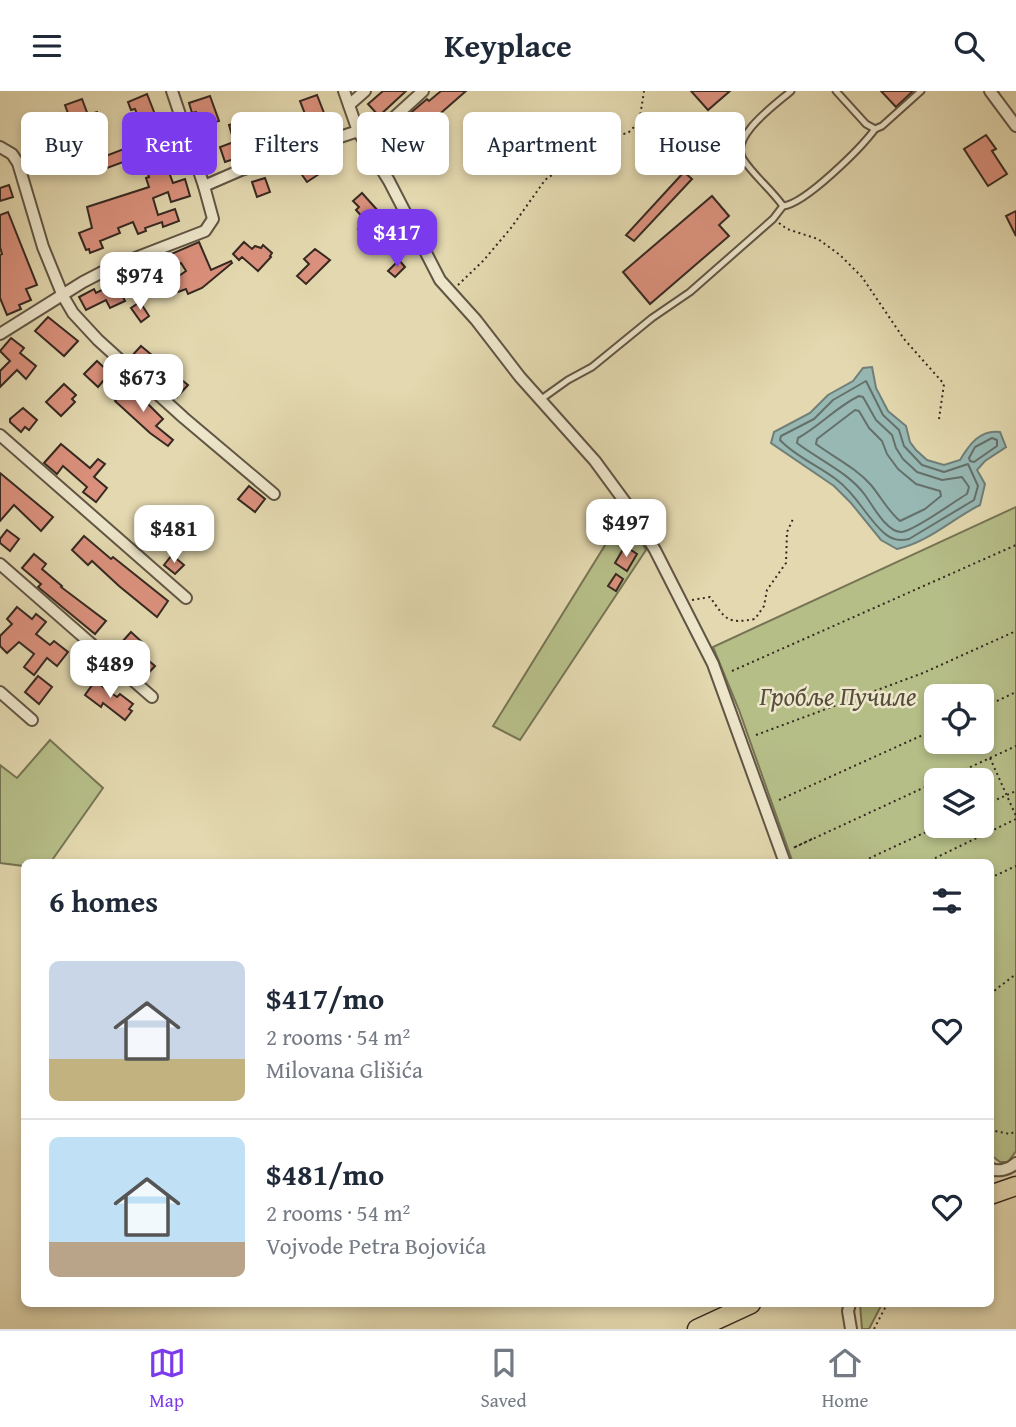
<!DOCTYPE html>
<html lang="en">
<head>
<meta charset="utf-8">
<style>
	:root { --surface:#fff; --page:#f6f6f7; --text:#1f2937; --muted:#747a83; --line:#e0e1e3; --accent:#7c3aed }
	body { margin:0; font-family:"Gentium Book Plus",serif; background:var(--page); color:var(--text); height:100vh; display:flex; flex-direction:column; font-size:26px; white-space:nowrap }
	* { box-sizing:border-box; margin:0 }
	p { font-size:23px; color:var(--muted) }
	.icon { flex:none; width:38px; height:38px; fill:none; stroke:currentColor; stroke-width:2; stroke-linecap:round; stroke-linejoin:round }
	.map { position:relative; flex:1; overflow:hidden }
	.details { position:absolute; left:21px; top:768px; width:973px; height:448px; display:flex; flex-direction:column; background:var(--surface); border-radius:10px; box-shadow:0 4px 10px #0003 }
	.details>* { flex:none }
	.hud { position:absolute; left:21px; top:21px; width:975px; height:63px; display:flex; gap:14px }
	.fabs { position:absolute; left:924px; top:593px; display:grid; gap:14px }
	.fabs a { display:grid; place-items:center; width:70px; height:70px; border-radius:10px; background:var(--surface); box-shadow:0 4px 10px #0003; font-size:35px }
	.price { position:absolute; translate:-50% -60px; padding:0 16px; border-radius:14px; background:#fff; color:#222; font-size:23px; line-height:46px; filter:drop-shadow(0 2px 4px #0008) }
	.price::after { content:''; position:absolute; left:50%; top:42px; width:21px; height:16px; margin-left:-10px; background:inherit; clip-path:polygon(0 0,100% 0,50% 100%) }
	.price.on { background:var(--accent); color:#fff }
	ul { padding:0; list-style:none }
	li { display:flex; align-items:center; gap:21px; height:175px; padding:0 28px }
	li+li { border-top:2px solid var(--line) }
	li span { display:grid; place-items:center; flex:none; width:196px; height:140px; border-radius:10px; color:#555 }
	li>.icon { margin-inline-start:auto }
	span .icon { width:84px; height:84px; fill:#fffc; stroke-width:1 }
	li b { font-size:30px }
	h2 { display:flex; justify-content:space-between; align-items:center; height:84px; padding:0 28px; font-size:30px }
	.tag { padding:0 24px; border-radius:10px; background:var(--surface); box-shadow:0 4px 10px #0003; font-size:24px; line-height:63px }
	.tag.on { background:var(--accent); color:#fff }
	header { display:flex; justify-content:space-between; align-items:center; height:91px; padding:0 28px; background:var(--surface); font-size:32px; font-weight:700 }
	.menu { display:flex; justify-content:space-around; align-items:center; height:98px; border-top:2px solid var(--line); background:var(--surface); font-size:19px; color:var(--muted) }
	.menu a { display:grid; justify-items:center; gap:4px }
	.menu .on { color:var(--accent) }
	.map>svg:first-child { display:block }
	.green { fill:#b6be88; stroke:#767454; stroke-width:2; fill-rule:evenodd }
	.water { fill:#97b8b3; stroke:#707f79; stroke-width:2 }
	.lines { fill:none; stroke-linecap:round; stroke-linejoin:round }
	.shore { stroke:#66706a; stroke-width:2 }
	.building { fill:#db917d; stroke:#362921; stroke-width:2 }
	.service-casing { stroke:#615544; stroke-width:9 }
	.minor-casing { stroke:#615544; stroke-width:14 }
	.primary-casing { stroke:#362921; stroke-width:21 }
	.path { stroke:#362921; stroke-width:2; stroke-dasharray:2 3.5; stroke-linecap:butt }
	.service { stroke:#ede6cb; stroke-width:5 }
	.minor { stroke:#ede6cb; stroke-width:10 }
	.primary { stroke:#e3d8af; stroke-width:18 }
	.labels { text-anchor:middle; stroke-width:5; stroke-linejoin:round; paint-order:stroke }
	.park-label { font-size:26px; font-style:italic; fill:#564e3b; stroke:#ede6cb }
</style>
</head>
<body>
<header><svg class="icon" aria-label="menu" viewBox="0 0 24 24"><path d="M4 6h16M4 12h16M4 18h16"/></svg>Keyplace<svg class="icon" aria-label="search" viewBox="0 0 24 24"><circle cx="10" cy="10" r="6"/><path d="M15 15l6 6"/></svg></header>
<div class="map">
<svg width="1016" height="1238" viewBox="0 0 1016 1238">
	<rect width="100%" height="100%" fill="#e3d8af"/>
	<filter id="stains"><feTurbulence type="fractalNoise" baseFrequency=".00286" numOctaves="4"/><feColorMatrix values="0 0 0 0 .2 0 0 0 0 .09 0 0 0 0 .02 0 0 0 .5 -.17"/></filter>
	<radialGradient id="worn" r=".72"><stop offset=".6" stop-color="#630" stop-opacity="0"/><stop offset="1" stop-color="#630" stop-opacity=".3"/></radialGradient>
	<!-- green -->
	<g class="green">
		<path d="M1016 416V1060L1008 1071H1000L991 1064 990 772H793L739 619 713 556ZM936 606H982V651H936ZM936 690H982V735H936Z"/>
		<path d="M625 422 646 459 520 649 493 635Z"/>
		<path d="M50 649 103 697 50 772H24V775L0 772V674L17 687Z"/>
		<path d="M860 1213H882L869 1238H862Z"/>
	</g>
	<!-- water -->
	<path class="water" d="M872 276 876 297 888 320 906 335 910 351 916 359 927 369 944 374 960 369C969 354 980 338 1000 341L1006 356 985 370 977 379 985 393 980 414C952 428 929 451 897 458L881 449 851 412 834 395 771 352 774 341 810 322 828 304 853 290 863 277Z"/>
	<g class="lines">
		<!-- shore -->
		<g class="shore">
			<path d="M866 290 883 324 899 339 904 355 922 374 944 381 968 373 978 395 974 409 909 448C899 450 892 449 884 442 866 426 857 404 837 389 819 375 796 366 780 349L781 345 814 328 833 309Z"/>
			<path d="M859 305 863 306 876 329 892 344 896 357 903 368 917 381 942 389 962 386 969 396 967 403C953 411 916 439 902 441 887 442 873 415 865 404 848 381 819 369 797 352L798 347C820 335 836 316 859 305Z"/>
			<path d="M855 319 859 320 869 337 882 350 887 363 898 378 916 393 940 400 941 405 925 418 900 430C888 420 881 406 871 394 856 377 835 367 816 353L817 348Z"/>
			<path d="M992 347 997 349V355L974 371 970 370 969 367 975 356Z"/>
		</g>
	</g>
	<!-- building -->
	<g class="building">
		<path d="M383 0H406L379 25 368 13Z"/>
		<path d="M441 0H466L394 63 383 49 410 29 407 25 427 8 429 10Z"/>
		<path d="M691 0H730L708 19Z"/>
		<path d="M881 0H913L896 16Z"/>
		<path d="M147 3 158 31 154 32 163 56 160 57 173 92 185 88 190 105 171 111 168 101 153 107 158 124 175 118 179 130 163 136 162 131 145 137 146 140 138 143 133 131 118 137 120 142 100 150 103 157 90 162 89 158 86 159 79 142 92 137 87 116 149 96 146 87 149 86 142 64 107 77 103 66 137 53 135 47 145 44 135 18 131 19 128 11Z"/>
		<path d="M317 4 324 22 307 28 300 10Z"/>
		<path d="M210 5 219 30 207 34 205 27 199 29 196 21 192 22 189 12Z"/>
		<path d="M82 8 88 24 97 21 100 31 74 39 65 14Z"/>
		<path d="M240 31 245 51 264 44 268 54 263 55 265 61 256 65 255 61 225 71 220 56 234 51 229 34Z"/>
		<path d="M69 36 72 49 60 53 57 40Z"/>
		<path d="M718 42 725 51 716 58 709 49Z"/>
		<path d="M207 44 212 57 201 60 196 48Z"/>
		<path d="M986 44 996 58 992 60 1007 83 988 95 964 58Z"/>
		<path d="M327 60 336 66 334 73 307 91 300 81 312 73 310 71Z"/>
		<path d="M684 81 692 88 634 150 626 144Z"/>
		<path d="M265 87 270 101 257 106 252 91Z"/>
		<path d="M9 94 13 106 0 110V97Z"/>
		<path d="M362 102 379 121 374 125 393 142 379 157 358 138 366 130 356 119 359 116 353 110Z"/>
		<path d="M712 105 729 125 719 134 729 145 650 213 623 181Z"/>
		<path d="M1016 120V145L1006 125Z"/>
		<path d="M8 121 37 194 26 198 31 209 19 214 21 218 7 224 0 207V164L2 163 0 156V124Z"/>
		<path d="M199 151 211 179 231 170 232 172 202 197 188 203 186 198 178 201 173 189 186 180 181 172 160 182 155 170Z"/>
		<path d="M244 151 252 158 255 155 261 157 263 154 272 162 270 165 271 166 258 180 242 166 239 169 233 163Z"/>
		<path d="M315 158 330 169 306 193 297 185 309 173 304 168Z"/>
		<path d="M399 169 405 176 395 186 388 180Z"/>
		<path d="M116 192 125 210 110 217 106 209 86 219 79 206 94 198 96 202Z"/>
		<path d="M140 211 149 225 141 231 131 217Z"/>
		<path d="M48 226 78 250 64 265 35 240Z"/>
		<path d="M11 247 24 257 20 262 36 275 26 288 17 279 0 296V280L10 270 0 260Z"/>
		<path d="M141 255 188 294 177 306 148 277 144 280 130 267Z"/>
		<path d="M97 270 110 282 98 296 84 283Z"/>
		<path d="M64 293 76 304 72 308 75 311 61 325 46 311Z"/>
		<path d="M130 295 163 328 156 335 173 349 168 355 150 342 115 310Z"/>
		<path d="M23 317 37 329 29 339 25 336 21 341 10 331V328Z"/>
		<path d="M61 353 90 377 98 368 105 373 94 386 107 397 96 411 83 401 87 396 63 375 57 383 44 372Z"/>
		<path d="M0 382 53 426 41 440 14 414 0 430Z"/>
		<path d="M249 395 265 408 255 421 238 408Z"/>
		<path d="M7 439 19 448 10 460 0 452V448Z"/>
		<path d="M84 445 111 468 113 466 168 510 157 526 119 495 92 470 88 474 72 459Z"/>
		<path d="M625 455 637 463 627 480 615 472Z"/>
		<path d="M34 463 46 473 42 478 62 495 61 496 106 530 95 543 38 496 41 493 22 477Z"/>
		<path d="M172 464 184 474 175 483 164 474Z"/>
		<path d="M616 483 623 488 616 500 608 495Z"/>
		<path d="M17 516 32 528 36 523 46 531 36 543 50 554 54 550 68 561 57 575 47 567 34 584 24 576 34 563 19 551 7 562 0 555V545L12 533 7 528Z"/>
		<path d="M131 541 142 551 134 561 122 551Z"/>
		<path d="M141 563 155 575 145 586 131 575Z"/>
		<path d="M38 585 52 596 39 613 25 601Z"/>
		<path d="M95 590 117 606 120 603 133 613 129 618 132 620 125 629 103 612 101 616 85 604Z"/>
	</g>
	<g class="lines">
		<defs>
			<g id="service">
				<path d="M836 0 866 33 875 38 882 35 921 0"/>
				<path d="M783 115C805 113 861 57 875 38"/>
				<path d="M540 309 568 289 592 276 652 227 690 201 773 128 783 115C771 98 754 85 743 68 729 46 776 13 791 0"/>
			</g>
			<g id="minor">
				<path d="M172 0 204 95"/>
				<path d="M344 0 358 40 389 90 440 189 476 229 520 286 595 370 628 415 655 459 713 573 785 772"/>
				<path d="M990 0 1016 35"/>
				<path d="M349 14 365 0"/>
				<path d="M366 52 423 0"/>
				<path d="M0 56 12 63 18 72 43 156 63 205 73 222 98 249 184 327 274 403"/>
				<path d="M0 243 83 191 112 176 205 140 213 128 204 95 241 79 358 40"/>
				<path d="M0 344 186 507"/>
				<path d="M0 473 152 606"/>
				<path d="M0 601 32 629"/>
				<path d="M990 1077C998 1082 1010 1078 1016 1072"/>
				<path d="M850 1213 848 1220 851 1238"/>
			</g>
			<g id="primary">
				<path d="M990 1104 1016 1095"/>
				<path d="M697 1238 751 1213"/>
			</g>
		</defs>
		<!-- service casing -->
		<use href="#service" class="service-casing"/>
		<!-- minor casing -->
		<use href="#minor" class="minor-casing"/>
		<!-- primary casing -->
		<use href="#primary" class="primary-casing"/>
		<!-- path -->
		<g class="path">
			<path d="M779 132 787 138 818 148 840 164 862 186 904 248 944 293 939 328"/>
			<path d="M458 194 483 170 511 137 545 89 567 73 579 57 591 50 628 42 634 36 640 26 644 0"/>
			<path d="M692 509 710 506C726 529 727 533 755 528L764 515 767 499 786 472 787 441 793 428"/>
			<path d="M732 580 1016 454"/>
			<path d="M982 617 1016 601"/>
			<path d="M756 644 923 582 1016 540"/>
			<path d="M990 667 1016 725"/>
			<path d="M940 690 1016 655"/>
			<path d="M779 709 936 638"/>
			<path d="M982 715 1016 700"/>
			<path d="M812 748 793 757 936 691"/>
			<path d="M859 772 939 735"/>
			<path d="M925 772 1016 728"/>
			<path d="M990 787 1016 775"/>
			<path d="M990 903 1016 883"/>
			<path d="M990 1039 1010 1043 1016 1040"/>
			<path d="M874 1238 887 1213"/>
		</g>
		<!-- service -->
		<use href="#service" class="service"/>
		<!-- minor -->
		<use href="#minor" class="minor"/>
		<!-- primary -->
		<use href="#primary" class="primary"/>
	</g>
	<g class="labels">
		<!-- park labels -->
		<g class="park-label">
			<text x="838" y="614">Гробље Пучиле</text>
		</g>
	</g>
	<rect width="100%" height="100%" filter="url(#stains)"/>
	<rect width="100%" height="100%" fill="url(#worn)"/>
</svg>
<div class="fabs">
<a><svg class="icon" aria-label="locate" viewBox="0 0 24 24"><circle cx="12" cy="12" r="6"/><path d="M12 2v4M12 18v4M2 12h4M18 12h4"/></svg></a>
<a><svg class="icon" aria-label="layers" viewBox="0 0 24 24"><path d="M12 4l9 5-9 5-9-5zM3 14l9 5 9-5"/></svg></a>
</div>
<b class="price on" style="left:397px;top:178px">$417</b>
<b class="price" style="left:140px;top:221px">$974</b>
<b class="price" style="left:143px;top:323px">$673</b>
<b class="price" style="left:626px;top:468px">$497</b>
<b class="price" style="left:174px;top:474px">$481</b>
<b class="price" style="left:110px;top:609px">$489</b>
<div class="hud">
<a class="tag">Buy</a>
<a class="tag on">Rent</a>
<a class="tag">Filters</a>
<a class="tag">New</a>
<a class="tag">Apartment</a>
<a class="tag">House</a>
</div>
<section class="details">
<h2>6 homes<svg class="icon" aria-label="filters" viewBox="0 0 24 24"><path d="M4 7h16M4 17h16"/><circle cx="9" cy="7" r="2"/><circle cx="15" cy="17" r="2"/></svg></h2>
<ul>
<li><span style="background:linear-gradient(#c9d6e8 70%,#c2b280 0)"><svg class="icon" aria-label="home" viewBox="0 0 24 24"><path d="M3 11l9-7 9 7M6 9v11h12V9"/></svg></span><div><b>$417/mo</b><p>2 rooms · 54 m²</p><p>Milovana Glišića</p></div><svg class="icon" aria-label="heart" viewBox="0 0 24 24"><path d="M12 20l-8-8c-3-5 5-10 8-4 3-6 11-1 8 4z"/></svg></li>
<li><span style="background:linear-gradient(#bfe0f5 75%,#b9a48a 0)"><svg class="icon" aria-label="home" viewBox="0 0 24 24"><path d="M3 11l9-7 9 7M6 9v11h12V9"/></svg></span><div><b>$481/mo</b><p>2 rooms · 54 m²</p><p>Vojvode Petra Bojovića</p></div><svg class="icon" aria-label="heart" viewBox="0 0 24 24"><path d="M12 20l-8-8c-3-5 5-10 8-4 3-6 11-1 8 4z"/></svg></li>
</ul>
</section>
</div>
<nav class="menu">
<a class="on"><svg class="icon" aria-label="map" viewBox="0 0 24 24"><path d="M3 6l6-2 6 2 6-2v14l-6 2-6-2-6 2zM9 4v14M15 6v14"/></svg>Map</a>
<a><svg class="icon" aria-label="saved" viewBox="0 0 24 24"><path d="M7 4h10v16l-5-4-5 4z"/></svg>Saved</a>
<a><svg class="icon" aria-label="home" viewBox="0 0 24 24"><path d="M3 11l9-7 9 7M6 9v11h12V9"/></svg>Home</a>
</nav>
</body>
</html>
